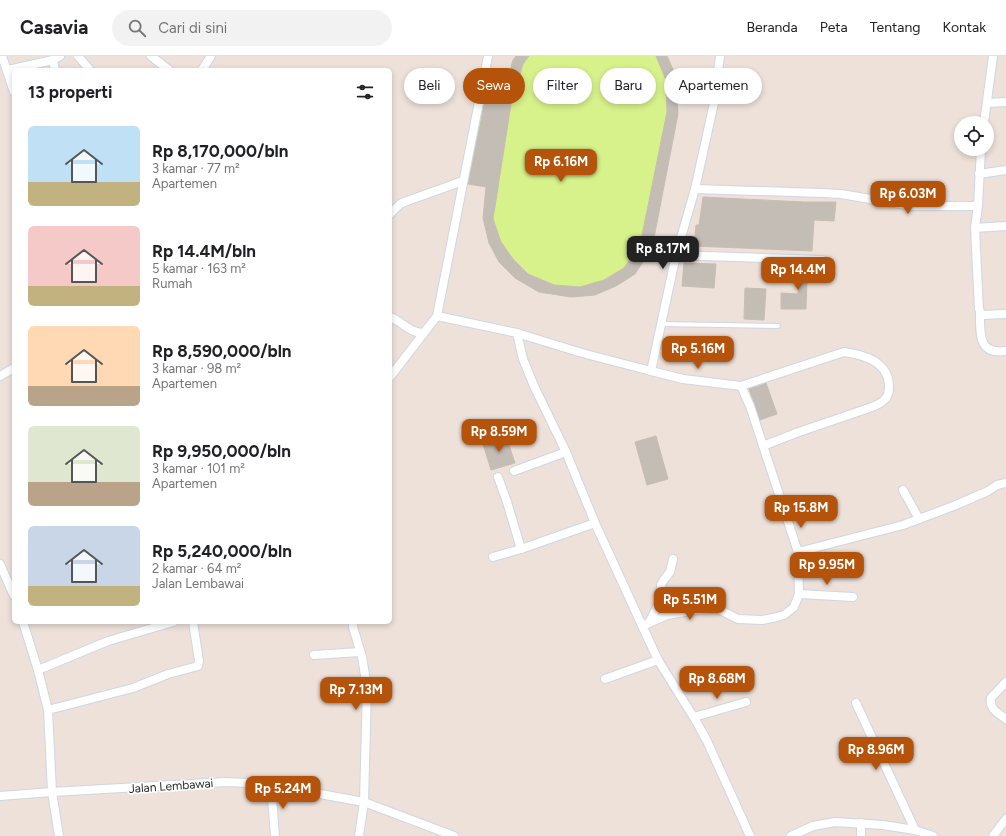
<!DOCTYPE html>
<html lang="id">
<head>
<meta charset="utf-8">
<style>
	:root { --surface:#fff; --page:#f2f2f2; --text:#202124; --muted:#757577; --line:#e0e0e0; --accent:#b45309 }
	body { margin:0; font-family:Figtree,sans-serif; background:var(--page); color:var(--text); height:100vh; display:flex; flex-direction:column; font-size:15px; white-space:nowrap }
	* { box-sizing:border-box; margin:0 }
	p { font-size:13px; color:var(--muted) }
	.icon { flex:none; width:22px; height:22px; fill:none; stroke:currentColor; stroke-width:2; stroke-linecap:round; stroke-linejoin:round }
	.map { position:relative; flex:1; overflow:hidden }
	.sheet { position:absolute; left:12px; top:12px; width:380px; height:556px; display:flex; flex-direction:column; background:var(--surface); border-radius:6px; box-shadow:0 2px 6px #0003 }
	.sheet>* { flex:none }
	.banner { position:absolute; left:404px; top:12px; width:380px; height:36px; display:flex; gap:8px }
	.tools { position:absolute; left:954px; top:60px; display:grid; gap:8px }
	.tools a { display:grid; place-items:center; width:40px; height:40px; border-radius:50%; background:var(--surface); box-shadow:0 2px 6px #0003; font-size:20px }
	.price { position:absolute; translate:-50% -34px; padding:0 9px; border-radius:8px; background:var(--accent); color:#fff; font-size:13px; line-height:26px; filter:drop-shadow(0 1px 2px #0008) }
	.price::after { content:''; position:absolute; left:50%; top:24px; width:12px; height:9px; margin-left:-6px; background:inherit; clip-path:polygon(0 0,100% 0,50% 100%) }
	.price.active { background:#222; color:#fff }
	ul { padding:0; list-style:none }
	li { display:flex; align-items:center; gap:12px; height:100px; padding:0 16px }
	li span { display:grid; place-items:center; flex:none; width:112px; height:80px; border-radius:6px; color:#555 }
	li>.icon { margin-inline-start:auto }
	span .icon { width:48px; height:48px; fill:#fffc; stroke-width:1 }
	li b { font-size:17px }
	h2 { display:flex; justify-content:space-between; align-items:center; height:48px; padding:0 16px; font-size:17px }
	.chip { padding:0 14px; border-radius:18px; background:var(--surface); box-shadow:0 2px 6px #0003; font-size:14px; line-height:36px }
	.chip.active { background:var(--accent); color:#fff }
	header { display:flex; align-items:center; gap:24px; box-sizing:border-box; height:56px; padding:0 20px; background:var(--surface); border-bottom:1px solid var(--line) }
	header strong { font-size:19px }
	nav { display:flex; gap:22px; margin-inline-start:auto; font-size:14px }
	.search { width:280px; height:36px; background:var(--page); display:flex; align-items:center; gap:10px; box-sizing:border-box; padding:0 14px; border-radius:22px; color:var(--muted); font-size:15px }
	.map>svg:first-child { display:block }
	.pitch { fill:#d7f18b }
	.building { fill:#c4bdb5; stroke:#c8bdb3 }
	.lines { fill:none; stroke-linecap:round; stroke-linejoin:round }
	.lane-casing { stroke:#cfd6e4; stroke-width:6 }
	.street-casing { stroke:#cfd6e4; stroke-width:10 }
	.lane { stroke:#fff; stroke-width:4 }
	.street { stroke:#fff; stroke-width:8 }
	.labels { text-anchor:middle; stroke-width:3.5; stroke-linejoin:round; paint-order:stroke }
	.street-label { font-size:12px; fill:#292929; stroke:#fff }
</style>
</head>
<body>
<header>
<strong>Casavia</strong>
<div class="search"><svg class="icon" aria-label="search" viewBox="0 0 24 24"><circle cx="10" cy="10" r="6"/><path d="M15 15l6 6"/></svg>Cari di sini</div>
<nav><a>Beranda</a><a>Peta</a><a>Tentang</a><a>Kontak</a></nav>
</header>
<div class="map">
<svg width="1006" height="780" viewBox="0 0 1006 780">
	<rect width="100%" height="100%" fill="#ede1d9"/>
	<!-- pitch -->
	<path class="pitch" d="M516 0H667L676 20 678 58 652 192 635 218 616 230 595 239 571 241 539 236 515 222 499 206 486 131 465 127 482 40 502 43Z"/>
	<!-- building -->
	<g class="building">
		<path d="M516 0H529L523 8 511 48 493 163 501 186 513 203 528 218 554 229 580 231 604 224 624 212 640 189 667 56 666 24 656 0H667L676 20 678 58 652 192 635 218 616 230 595 239 571 241 539 236 515 222 499 206 489 187 483 162 486 131 468 128 486 40 502 44 513 4Z"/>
		<path d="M703 141 804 146H836L834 165 814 164 812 195 694 190 696 169H699Z"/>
		<path d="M684 207 716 208 714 232 682 230Z"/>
		<path d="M799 209H812L811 226H807L806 253H781V237L798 238Z"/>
		<path d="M745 232 766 233 764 264 744 263Z"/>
		<path d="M766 327 777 358 760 364 749 333Z"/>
		<path d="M506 380 515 407 491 414 483 388Z"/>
		<path d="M656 380 668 423 647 429 635 386Z"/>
	</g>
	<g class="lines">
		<defs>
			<path id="lane" d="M662 268 778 270"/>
			<g id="street">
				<path d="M2 0 14 36"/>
				<path d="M78 0 90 14"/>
				<path d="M151 0 169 14"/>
				<path d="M488 0 437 260 517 277 523 303 534 330 566 396 595 467 645 576 658 604 696 665 707 685 750 780"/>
				<path d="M53 4 55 14"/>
				<path d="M8 14 53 4 60 0"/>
				<path d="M202 14 211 0"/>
				<path d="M987 47 1006 46"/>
				<path d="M984 67 993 0"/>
				<path d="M981 93 978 150 975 172 979 253 982 259 1006 258"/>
				<path d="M979 118 1006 114"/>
				<path d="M695 133 822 137 841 138 912 150H978"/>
				<path d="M390 158 400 148 407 145 463 125"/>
				<path d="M975 172 1006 170"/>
				<path d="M676 199 822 204"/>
				<path d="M980 257C980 278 978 299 1006 295"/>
				<path d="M390 261C403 266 408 276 423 277"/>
				<path d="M517 277 582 297 651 315 676 199 695 133 714 47 720 0"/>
				<path d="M651 315 683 323 741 330 844 296C865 299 889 306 889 331 889 343 882 347 872 351L796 377 763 390"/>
				<path d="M0 320 14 312"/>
				<path d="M390 321 437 260"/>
				<path d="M514 415 566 396"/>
				<path d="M498 421 507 446 521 493"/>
				<path d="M903 434 919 463"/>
				<path d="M798 496 903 469 956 449 988 435 997 429 1006 427"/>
				<path d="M493 501 521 493 595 467"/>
				<path d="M0 508 14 540"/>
				<path d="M799 538 853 541"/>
				<path d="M23 566 38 614 48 654 52 736 59 780"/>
				<path d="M353 566V571L362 601 367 631 364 746 359 780"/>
				<path d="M649 567 660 545 662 538 661 529 663 525 670 516 673 503"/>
				<path d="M642 570 667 559 696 554 718 553 738 563 762 564 777 561 784 559 794 551 799 538 798 496 750 350 741 330"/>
				<path d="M314 599 360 596"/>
				<path d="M38 614 108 585 173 566"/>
				<path d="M605 623 658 604"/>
				<path d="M1006 626 991 642C989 653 998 657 1006 663"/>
				<path d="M856 647 915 774"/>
				<path d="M48 654 133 632 168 618 198 610 199 605 193 566"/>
				<path d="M694 661 746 646"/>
				<path d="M271 729 275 780"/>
				<path d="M0 740 52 736 226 726 248 727 271 729 364 746 454 780"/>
				<path d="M791 780 813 770 835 766 883 769 915 774 933 780"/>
				<path d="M861 780V767"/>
				<path d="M993 780 1006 763"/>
			</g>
		</defs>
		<!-- lane casing -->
		<use href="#lane" class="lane-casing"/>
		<!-- street casing -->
		<use href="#street" class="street-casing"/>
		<!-- lane -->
		<use href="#lane" class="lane"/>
		<!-- street -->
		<use href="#street" class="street"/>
	</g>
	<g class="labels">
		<!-- street labels -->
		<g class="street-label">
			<text transform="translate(171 730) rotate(-4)" y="4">Jalan Lembawai</text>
		</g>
	</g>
</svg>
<div class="tools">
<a><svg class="icon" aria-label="locate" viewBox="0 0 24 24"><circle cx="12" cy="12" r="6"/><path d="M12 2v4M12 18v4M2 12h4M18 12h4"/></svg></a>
</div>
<b class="price" style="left:561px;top:127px">Rp 6.16M</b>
<b class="price" style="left:908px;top:159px">Rp 6.03M</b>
<b class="price active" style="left:663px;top:214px">Rp 8.17M</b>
<b class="price" style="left:798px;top:235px">Rp 14.4M</b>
<b class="price" style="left:698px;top:314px">Rp 5.16M</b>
<b class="price" style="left:499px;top:397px">Rp 8.59M</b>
<b class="price" style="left:801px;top:473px">Rp 15.8M</b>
<b class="price" style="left:827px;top:530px">Rp 9.95M</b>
<b class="price" style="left:690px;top:565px">Rp 5.51M</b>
<b class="price" style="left:717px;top:644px">Rp 8.68M</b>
<b class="price" style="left:356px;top:655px">Rp 7.13M</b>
<b class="price" style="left:876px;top:715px">Rp 8.96M</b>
<b class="price" style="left:283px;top:754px">Rp 5.24M</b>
<div class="banner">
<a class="chip">Beli</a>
<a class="chip active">Sewa</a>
<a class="chip">Filter</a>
<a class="chip">Baru</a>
<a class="chip">Apartemen</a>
</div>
<section class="sheet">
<h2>13 properti<svg class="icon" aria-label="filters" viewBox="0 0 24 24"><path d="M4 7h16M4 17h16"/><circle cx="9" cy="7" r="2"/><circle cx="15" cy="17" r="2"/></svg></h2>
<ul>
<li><span style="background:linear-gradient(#bfe0f5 70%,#c2b280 0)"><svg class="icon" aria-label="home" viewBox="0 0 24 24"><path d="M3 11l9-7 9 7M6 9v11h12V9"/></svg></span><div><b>Rp 8,170,000/bln</b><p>3 kamar · 77 m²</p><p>Apartemen</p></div></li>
<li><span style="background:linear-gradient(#f6c9c9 75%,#c2b280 0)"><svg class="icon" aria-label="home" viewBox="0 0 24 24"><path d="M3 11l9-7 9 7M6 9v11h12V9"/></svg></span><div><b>Rp 14.4M/bln</b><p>5 kamar · 163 m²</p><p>Rumah</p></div></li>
<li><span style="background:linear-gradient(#ffd9b3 75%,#b9a48a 0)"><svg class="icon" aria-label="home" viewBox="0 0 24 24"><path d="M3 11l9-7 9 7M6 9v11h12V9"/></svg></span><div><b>Rp 8,590,000/bln</b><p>3 kamar · 98 m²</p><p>Apartemen</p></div></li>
<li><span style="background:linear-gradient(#dfe7d0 70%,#b9a48a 0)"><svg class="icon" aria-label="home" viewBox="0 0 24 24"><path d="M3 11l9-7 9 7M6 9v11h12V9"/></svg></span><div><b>Rp 9,950,000/bln</b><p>3 kamar · 101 m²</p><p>Apartemen</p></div></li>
<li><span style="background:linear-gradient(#c9d6e8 75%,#c2b280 0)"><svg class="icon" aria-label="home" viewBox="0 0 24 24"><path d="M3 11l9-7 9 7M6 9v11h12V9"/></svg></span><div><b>Rp 5,240,000/bln</b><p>2 kamar · 64 m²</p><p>Jalan Lembawai</p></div></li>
</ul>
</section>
</div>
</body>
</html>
